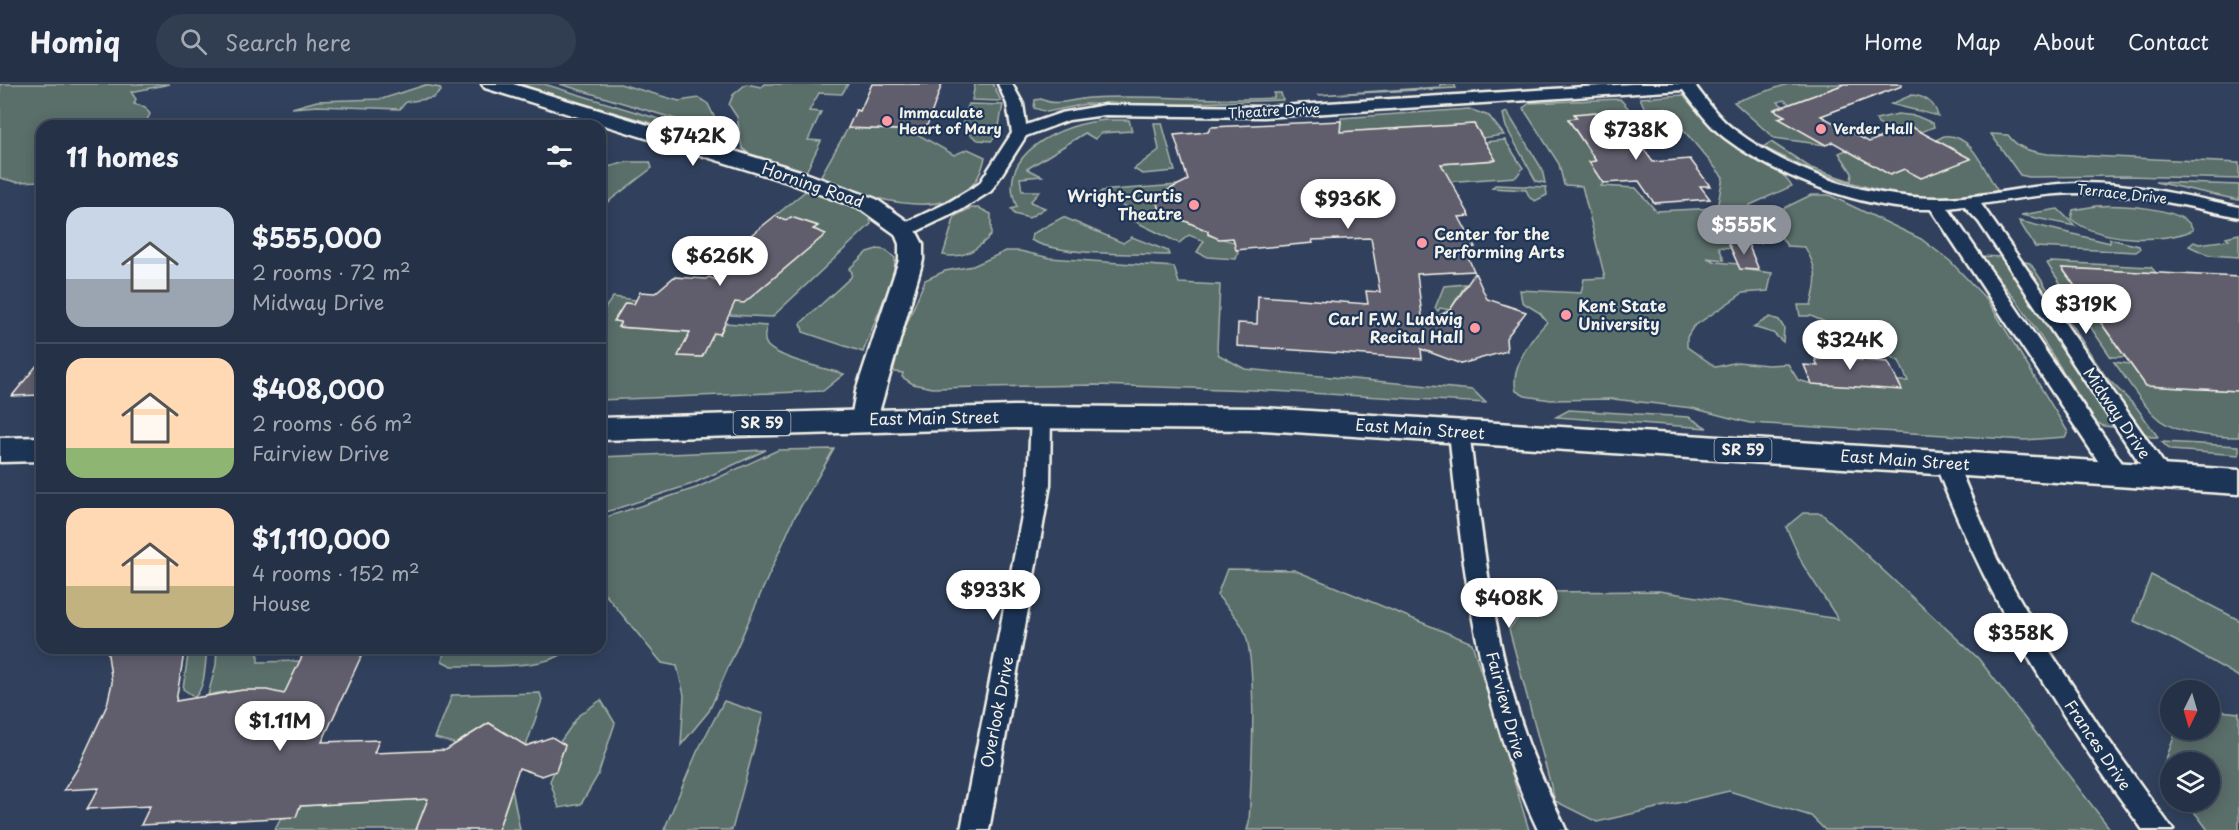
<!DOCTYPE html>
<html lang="en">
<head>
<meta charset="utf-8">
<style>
	:root { --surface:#253146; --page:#313d51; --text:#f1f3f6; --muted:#a3a9b3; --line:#424c5f; --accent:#8c9099 }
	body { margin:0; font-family:"Playpen Sans",sans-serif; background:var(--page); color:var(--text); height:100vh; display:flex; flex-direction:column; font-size:22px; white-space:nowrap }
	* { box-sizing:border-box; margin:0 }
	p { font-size:20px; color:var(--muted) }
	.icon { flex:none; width:33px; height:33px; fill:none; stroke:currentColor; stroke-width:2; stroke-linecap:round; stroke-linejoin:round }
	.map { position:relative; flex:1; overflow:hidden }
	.drawer { position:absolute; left:36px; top:36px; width:570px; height:534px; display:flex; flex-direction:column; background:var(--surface); border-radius:18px; box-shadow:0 3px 15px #0003,0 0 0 2px var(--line) }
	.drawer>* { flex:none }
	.needle { width:39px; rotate:185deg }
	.controls { position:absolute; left:2160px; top:596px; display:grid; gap:12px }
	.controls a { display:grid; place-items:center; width:60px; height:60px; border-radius:50%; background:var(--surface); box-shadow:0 3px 15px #0003,0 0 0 2px var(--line); font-size:30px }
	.price { position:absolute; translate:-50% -51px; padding:0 14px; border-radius:21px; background:#fff; color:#222; font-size:20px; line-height:39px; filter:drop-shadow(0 2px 3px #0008) }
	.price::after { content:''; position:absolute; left:50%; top:36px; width:18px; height:14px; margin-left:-9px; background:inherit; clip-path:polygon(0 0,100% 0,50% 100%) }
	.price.on { background:var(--accent); color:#fff }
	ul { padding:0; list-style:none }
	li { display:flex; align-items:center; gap:18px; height:150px; padding:0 30px }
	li+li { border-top:2px solid var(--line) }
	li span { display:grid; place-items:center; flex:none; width:168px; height:120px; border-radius:18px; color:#555 }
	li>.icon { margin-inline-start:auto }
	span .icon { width:72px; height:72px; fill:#fffc; stroke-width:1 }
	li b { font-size:26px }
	h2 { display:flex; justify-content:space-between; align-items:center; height:72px; padding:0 30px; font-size:26px }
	header { display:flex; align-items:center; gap:36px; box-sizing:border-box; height:84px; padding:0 30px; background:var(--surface); border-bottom:2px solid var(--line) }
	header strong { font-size:28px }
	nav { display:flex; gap:33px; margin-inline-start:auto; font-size:21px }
	.search { width:420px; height:54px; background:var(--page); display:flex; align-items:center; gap:15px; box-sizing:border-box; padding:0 21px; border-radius:33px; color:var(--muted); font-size:22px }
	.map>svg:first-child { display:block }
	.green { fill:#5a6e6a; stroke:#a7b0a9; stroke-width:1.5 }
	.building { fill:#605d6c; stroke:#f4f1e8; stroke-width:1.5 }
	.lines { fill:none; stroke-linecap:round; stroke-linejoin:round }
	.street-casing { stroke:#f4f1e8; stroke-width:5 }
	.secondary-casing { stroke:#f4f1e8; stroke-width:5 }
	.primary-casing { stroke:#f4f1e8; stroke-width:5 }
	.street { fill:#1d3557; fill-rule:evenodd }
	.secondary { fill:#1d3557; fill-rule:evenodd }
	.primary { fill:#1d3557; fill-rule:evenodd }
	.poi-dot { fill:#ff9aa2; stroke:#1d3557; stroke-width:2 }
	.labels { text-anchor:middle; stroke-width:4.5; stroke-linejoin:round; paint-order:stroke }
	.far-street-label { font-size:14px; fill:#f4f1e8; stroke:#1d3557 }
	.far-poi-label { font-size:14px; font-weight:bold; fill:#f4f1e8; stroke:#1d3557; text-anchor:start }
	.shield { fill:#1d3557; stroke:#b4b9bc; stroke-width:1.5 }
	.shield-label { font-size:15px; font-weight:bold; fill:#f4f1e8 }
	.street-label { font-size:16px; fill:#f4f1e8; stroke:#1d3557 }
	.poi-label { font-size:16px; font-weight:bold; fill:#f4f1e8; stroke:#1d3557; text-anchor:end }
</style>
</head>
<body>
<header>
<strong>Homiq</strong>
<div class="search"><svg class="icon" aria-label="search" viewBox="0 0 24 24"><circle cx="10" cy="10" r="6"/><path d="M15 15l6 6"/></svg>Search here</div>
<nav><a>Home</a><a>Map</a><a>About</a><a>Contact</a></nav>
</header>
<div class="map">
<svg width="2239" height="746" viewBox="0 0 2239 746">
	<rect width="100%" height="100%" fill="#31415d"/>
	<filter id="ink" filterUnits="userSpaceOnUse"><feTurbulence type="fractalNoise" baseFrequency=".0167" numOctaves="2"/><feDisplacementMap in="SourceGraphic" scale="12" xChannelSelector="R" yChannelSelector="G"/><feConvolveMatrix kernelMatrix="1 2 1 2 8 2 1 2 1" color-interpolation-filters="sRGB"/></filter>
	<g filter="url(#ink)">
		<!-- green -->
		<g class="green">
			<path d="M0 0H170L131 8 136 15 134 20 145 23 150 30 146 38 134 42H42V97L16 98 0 94Z"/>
			<path d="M513 0H544L721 54 719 58Z"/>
			<path d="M560 0H620L679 17 699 14 708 20 722 49Z"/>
			<path d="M746 0 761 3 764 0H848L842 10 819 9 809 27 821 28 808 56 821 57 805 90 746 72 748 69 742 64 737 33 729 21 733 11Z"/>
			<path d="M975 0H993L1001 17 972 16Z"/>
			<path d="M1440 0H1454L1456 4 1317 11 1440 3Z"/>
			<path d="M1788 0H1845L1790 20 1784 16 1778 18 1783 22 1774 25 1785 32 1779 34 1826 61 1774 54 1734 18Z"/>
			<path d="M425 1 440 4 441 7 433 14 406 18 400 25 317 22 292 24 317 17 382 15Z"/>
			<path d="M1274 9H1281L1283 16 1198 19 1196 23 1086 20 1047 28 1034 24 1035 16 1041 15C1056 23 1073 15 1090 14 1151 10 1212 18 1274 14Z"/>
			<path d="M1683 11C1697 28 1711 43 1728 57 1745 70 1784 85 1792 102L1750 121 1752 140 1761 159 1729 158 1731 164 1719 163 1724 176 1707 174 1716 178 1738 180 1740 185 1772 189 1768 207 1743 209 1693 243 1687 253V263L1716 283 1737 278 1768 281 1788 280 1798 296 1812 300 1901 305 1898 297H1908L1899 277 1870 262 1879 261 1854 245 1850 249 1811 232H1800L1798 221H1811C1818 196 1818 186 1805 163L1787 162 1771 138 1776 128 1811 111H1829L1921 155 1950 177 1988 217 2068 348 2065 353 2025 356 1750 339 1692 324 1658 320 1613 315 1551 316 1525 312 1516 307C1510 281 1531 255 1547 238L1540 229 1522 218 1520 206 1581 209 1584 195 1605 194 1582 102 1564 101 1559 80 1523 24 1530 19 1620 15 1630 26H1617L1619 31 1575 30 1577 34 1568 35 1596 77 1589 78 1603 99 1601 102 1636 104 1656 127 1717 124 1723 93 1665 24 1645 25 1640 14Z"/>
			<path d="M1912 11C1925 12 1935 19 1938 32L1891 20Z"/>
			<path d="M969 20 1003 21 997 52 991 57 978 56 964 46 963 34Z"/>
			<path d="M1469 25 1489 32 1504 51 1482 54 1474 40 1340 48 1341 34Z"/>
			<path d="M1507 28 1542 85 1545 99 1536 97 1506 43 1503 30Z"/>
			<path d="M1898 30 1916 32 1933 39 1934 43 1921 48 1910 42 1895 48 1878 40 1876 35Z"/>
			<path d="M1106 36H1129L1132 47 1101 49 1095 55 1085 49 1027 85 1042 92 1020 94 1022 107H1040L1030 118 1045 124 1029 134 1014 130 1011 125 1017 123C993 69 1064 39 1106 36Z"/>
			<path d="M1154 39H1162L1175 87 1142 90 1134 85 1159 66Z"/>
			<path d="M848 44 918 47 917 50 954 71 968 65 985 73C970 150 870 113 821 98L819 95Z"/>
			<path d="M1991 50 2008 51C2018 65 2032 68 2048 70L2239 79V95L2126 92 2029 93 2020 91Z"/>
			<path d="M1944 52C1972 49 1984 86 1997 106L1993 112 1901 113 1812 87 1763 63 1771 58 1811 84 1851 97 1852 89 1839 69 1846 66 1890 91 1904 85 1921 94 1970 75 1936 56Z"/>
			<path d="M1505 56 1523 84 1516 93 1387 102 1370 85 1495 76 1485 58Z"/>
			<path d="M627 78H650L652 84 600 124V85Z"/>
			<path d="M2155 98 2239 101V116Z"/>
			<path d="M1179 101 1157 112 1160 126 1208 147V151L1234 158 1238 169 1236 175 1207 173 1197 168 1204 157 1189 151 1179 159 1132 136 1139 128 1107 115 1099 121 1095 113 1102 107 1111 106Z"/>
			<path d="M1495 101 1546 103 1547 111 1535 117 1530 114 1526 106 1492 104Z"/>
			<path d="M808 105 851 121 870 133 871 140 772 233 729 231 728 217 825 150 813 145 817 141 791 133 786 136 775 132Z"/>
			<path d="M2096 122C2117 120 2187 123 2193 146 2163 160 2098 157 2071 135L2073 126Z"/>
			<path d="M971 124H979L991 130V151C977 166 963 175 943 171L955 132Z"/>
			<path d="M2058 125 2075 142 2021 131Z"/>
			<path d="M1063 133 1123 159 1132 153 1168 167 1169 171C1135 169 1058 172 1031 156L1032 150Z"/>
			<path d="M2019 137 2110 159V155L2139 162 2140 165 2136 168 2035 163Z"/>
			<path d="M2239 150V173L2208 171 2189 162 2194 158 2199 160 2229 156 2226 153Z"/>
			<path d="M877 165 885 166 895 174 894 190 863 268 803 248 801 239 851 193 852 188 849 185 867 168Z"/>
			<path d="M1006 167H1020L1050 174 1174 183 1179 199 1220 201 1217 265 1219 271 1245 285 1473 306 1486 319 1253 306 1096 301 932 304 913 300 902 293 903 289 895 288 890 280 925 196 945 187 973 182Z"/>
			<path d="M1981 172 2001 173 2010 185 2115 338 2112 343 2103 342 2095 337 2020 221Z"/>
			<path d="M2019 177 2030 179 2106 293 2137 324 2158 353H2151L2137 345Z"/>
			<path d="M2051 178 2151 183 2156 189 2062 184 2125 273H2111L2050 184 2047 179Z"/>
			<path d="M1466 200 1450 226 1440 224 1438 227 1435 224 1444 202Z"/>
			<path d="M613 213 636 216 634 220 625 219 614 237 621 238 618 243 692 248 679 272 702 273 712 249 720 250 725 239 767 242C765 249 763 255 767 261 777 274 827 285 844 290L823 307 600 316V231Z"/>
			<path d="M1770 233 1779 236 1784 244 1783 258 1773 249 1753 243Z"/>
			<path d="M2114 278 2130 280 2146 302 2239 307V353C2214 353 2173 351 2154 331 2139 316 2127 295 2114 278Z"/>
			<path d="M1569 326 1689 333 1707 344 1556 333Z"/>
			<path d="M2162 358 2239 362V371L2170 366Z"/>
			<path d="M834 365 794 434 709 627 681 661 684 611 677 582 662 579 600 504V435L696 404 778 366Z"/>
			<path d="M766 366 692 400 600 430V373Z"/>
			<path d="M1803 429H1821L1978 574 2111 746H1825L1811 732 1729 707 1597 738 1555 717 1509 545 1532 517 1543 508 1659 507 1838 535 1803 481 1786 443Z"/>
			<path d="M1227 485 1294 486 1472 559 1529 746H1247L1249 739C1251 699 1259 575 1243 544 1237 532 1225 521 1217 511Z"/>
			<path d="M2151 491 2239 536V593L2176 557 2134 537Z"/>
			<path d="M189 564H207C205 579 206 602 195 613L183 605Z"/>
			<path d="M217 564H258V578L300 577 284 610C259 604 233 606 208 611L216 581Z"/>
			<path d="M445 564H570C550 587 482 581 452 582L442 577Z"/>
			<path d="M540 609 542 616 526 662 489 639 456 660 435 654 452 611Z"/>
			<path d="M601 616 615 639 598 691 581 720 559 724 550 697 565 662 560 658 579 631Z"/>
			<path d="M724 617 763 630 732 746H664L697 668Z"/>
			<path d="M2210 626 2239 629V746H2208L2186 717H2210V678H2170V697L2162 686 2177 645H2210Z"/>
			<path d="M512 705 520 746H498Z"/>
			<path d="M428 715 416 746H275L281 734 295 733 300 722Z"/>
		</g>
		<!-- building -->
		<g class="building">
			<path d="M872 0H942L925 47 848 44 856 26 860 27Z"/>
			<path d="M1845 0H1902V2L1821 32 1869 58 1910 42 1971 75 1921 94 1904 85 1890 91 1833 58 1826 61 1778 34 1785 32 1774 26Z"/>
			<path d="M1596 28 1599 33 1619 31 1653 78 1690 75 1710 102H1700L1710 115 1654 119 1639 97 1603 99 1589 78 1596 77 1568 35 1577 34 1574 30Z"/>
			<path d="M1341 37 1340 48 1474 40 1496 76 1441 80 1470 132 1459 133 1475 163 1464 164 1474 187 1417 190 1423 240 1450 226 1475 189 1487 215 1526 228 1506 254 1507 267 1461 280 1421 265 1422 275 1237 262 1238 239 1257 240 1258 212 1368 220 1366 207 1380 208 1371 154 1312 156 1313 159 1236 166 1233 154 1219 155 1208 150V147L1160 126 1156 112 1188 96 1174 51 1208 48 1211 43Z"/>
			<path d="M775 132 786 136 791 133 818 142 813 145 826 150 744 219 735 218 720 250 714 249 702 273 678 272 690 248 618 243 621 238 614 237 625 219 634 220 640 208 655 209 674 193 706 195 709 193 716 196 760 160 746 155Z"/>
			<path d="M1728 158 1748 160 1759 186 1740 185Z"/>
			<path d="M2062 184 2239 193V307L2146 302Z"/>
			<path d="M1815 260 1841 262 1847 275 1888 278 1902 306 1812 300 1804 281 1818 282 1815 275H1821Z"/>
			<path d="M42 275V311L12 312Z"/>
			<path d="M107 564H182L183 575 176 617 243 606H267L284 610 306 564H365L322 658 379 656 374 669 446 666 489 639 526 662 552 653 565 661 556 687 542 692 519 684 498 746H416L428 715 300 722 296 733 141 741 150 722 87 725 99 704 64 706 78 684 107 621 112 599Z"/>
		</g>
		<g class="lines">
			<defs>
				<g id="street">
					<path d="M998 0H1012L1023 20 1026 41 1061 29 1105 21 1264 23 1632 0H1694C1707 17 1719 35 1736 47 1793 90 1871 115 1941 114 1988 114 2034 99 2081 99 2135 99 2187 112 2239 123V133C2187 122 2134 109 2081 109 2047 109 2014 115 1981 120L2169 387 2172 393 2169 399 2161 401 2153 399 1979 138 1964 122 1948 124 2126 385 2129 390 2126 395 2118 398 2110 395 1931 125C1867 127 1776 93 1725 54 1708 41 1696 23 1683 6L1264 33 1105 31 1069 36 1026 52 991 107 961 126 911 150H899L896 146 899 142 949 118 979 100 1012 49 1007 20Z"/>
					<path d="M1041 324 1048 326 1051 331 1050 401 989 746H961L1028 401 1031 331 1034 326Z"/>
					<path d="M1459 340 1466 342 1469 347C1482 450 1492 555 1526 653 1537 685 1552 715 1566 746H1538C1477 616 1463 488 1449 347L1452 342Z"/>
					<path d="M1946 371 1953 374 1957 379 1997 475 2047 563 2107 654 2173 746H2143C2059 632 1985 512 1935 379L1939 374Z"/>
				</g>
				<path id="secondary" d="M482 0H513L800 87 876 115 913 141 923 160V176L875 342 865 345 855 342 851 335 856 307 899 176V160L895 150 860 125 784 97 485 4Z"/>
				<g id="primary">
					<path d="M1014 322 1262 324 2239 386V410L1262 346 1014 344 600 356V334Z"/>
					<path d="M42 353V377L0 378V354Z"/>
				</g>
			</defs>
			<!-- street casing -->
			<use href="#street" class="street-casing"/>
			<!-- secondary casing -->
			<use href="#secondary" class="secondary-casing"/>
			<!-- primary casing -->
			<use href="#primary" class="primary-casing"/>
			<!-- street -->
			<use href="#street" class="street"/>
			<!-- secondary -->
			<use href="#secondary" class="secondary"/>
			<!-- primary -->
			<use href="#primary" class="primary"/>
		</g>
	</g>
	<!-- markers -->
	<g class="poi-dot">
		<circle cx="887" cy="37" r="6"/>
		<circle cx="1821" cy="45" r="6"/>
		<circle cx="1194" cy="121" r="6"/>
		<circle cx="1422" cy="159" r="6"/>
		<circle cx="1566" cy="231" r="6"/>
		<circle cx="1475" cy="244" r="6"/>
	</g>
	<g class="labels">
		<!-- far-street labels -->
		<g class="far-street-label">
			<text transform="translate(1274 27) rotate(-3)" y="5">Theatre Drive</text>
			<text transform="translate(2122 110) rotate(6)" y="5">Terrace Drive</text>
		</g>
		<!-- far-poi labels -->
		<g class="far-poi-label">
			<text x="899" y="34">Immaculate<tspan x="899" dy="16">Heart of Mary</tspan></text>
			<text x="1833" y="50">Verder Hall</text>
		</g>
		<!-- shield labels -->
		<g class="shield">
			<rect x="733.5" y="327" width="57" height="24" rx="4.5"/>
			<rect x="1714.5" y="354" width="57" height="24" rx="4.5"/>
		</g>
		<g class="shield-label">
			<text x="762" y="344">SR 59</text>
			<text x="1743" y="371">SR 59</text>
		</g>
		<!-- street labels -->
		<g class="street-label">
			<text transform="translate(813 101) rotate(19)" y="6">Horning Road</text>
			<text transform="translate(2117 329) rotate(56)" y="6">Midway Drive</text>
			<text transform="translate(934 334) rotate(-1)" y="6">East Main Street</text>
			<text transform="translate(1420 345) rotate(4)" y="6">East Main Street</text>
			<text transform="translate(1905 376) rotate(4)" y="6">East Main Street</text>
			<text transform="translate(1506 621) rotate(75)" y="6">Fairview Drive</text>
			<text transform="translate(997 628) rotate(-79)" y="6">Overlook Drive</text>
			<text transform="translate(2098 661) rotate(56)" y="6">Frances Drive</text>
		</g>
		<!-- poi labels -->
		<g class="poi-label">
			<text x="1182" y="118">Wright-Curtis<tspan x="1182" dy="18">Theatre</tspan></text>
			<text x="1434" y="156" text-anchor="start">Center for the<tspan x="1434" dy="18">Performing Arts</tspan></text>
			<text x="1578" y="228" text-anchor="start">Kent State<tspan x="1578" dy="18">University</tspan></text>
			<text x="1463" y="241">Carl F.W. Ludwig<tspan x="1463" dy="18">Recital Hall</tspan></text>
		</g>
	</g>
</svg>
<div class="controls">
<a><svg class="needle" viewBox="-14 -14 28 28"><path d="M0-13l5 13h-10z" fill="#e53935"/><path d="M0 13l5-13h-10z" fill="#a3a9b3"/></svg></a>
<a><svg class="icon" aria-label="layers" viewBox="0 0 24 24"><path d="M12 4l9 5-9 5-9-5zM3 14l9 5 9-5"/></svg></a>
</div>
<b class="price" style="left:1636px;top:77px">$738K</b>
<b class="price" style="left:693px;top:83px">$742K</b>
<b class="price" style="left:1348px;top:146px">$936K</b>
<b class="price on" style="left:1744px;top:172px">$555K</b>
<b class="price" style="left:720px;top:203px">$626K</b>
<b class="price" style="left:2086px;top:251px">$319K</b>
<b class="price" style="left:1850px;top:287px">$324K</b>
<b class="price" style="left:993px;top:537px">$933K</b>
<b class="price" style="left:1509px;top:545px">$408K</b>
<b class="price" style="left:2021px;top:580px">$358K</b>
<b class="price" style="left:280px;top:668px">$1.11M</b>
<section class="drawer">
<h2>11 homes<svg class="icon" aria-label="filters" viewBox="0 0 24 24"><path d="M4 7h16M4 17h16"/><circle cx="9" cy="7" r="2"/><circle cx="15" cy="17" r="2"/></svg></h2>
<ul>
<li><span style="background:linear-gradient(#c9d6e8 60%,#9aa5b1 0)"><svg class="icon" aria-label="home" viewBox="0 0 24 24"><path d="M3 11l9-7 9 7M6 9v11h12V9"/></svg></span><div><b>$555,000</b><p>2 rooms · 72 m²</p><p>Midway Drive</p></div></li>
<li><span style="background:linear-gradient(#ffd9b3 75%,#8fb573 0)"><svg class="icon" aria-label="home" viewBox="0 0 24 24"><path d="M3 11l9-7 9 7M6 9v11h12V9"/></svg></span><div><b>$408,000</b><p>2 rooms · 66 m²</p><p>Fairview Drive</p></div></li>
<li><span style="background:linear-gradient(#ffd9b3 65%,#c2b280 0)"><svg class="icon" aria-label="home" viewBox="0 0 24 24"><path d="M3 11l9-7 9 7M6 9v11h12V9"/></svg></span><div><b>$1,110,000</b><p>4 rooms · 152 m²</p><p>House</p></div></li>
</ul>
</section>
</div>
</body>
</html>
